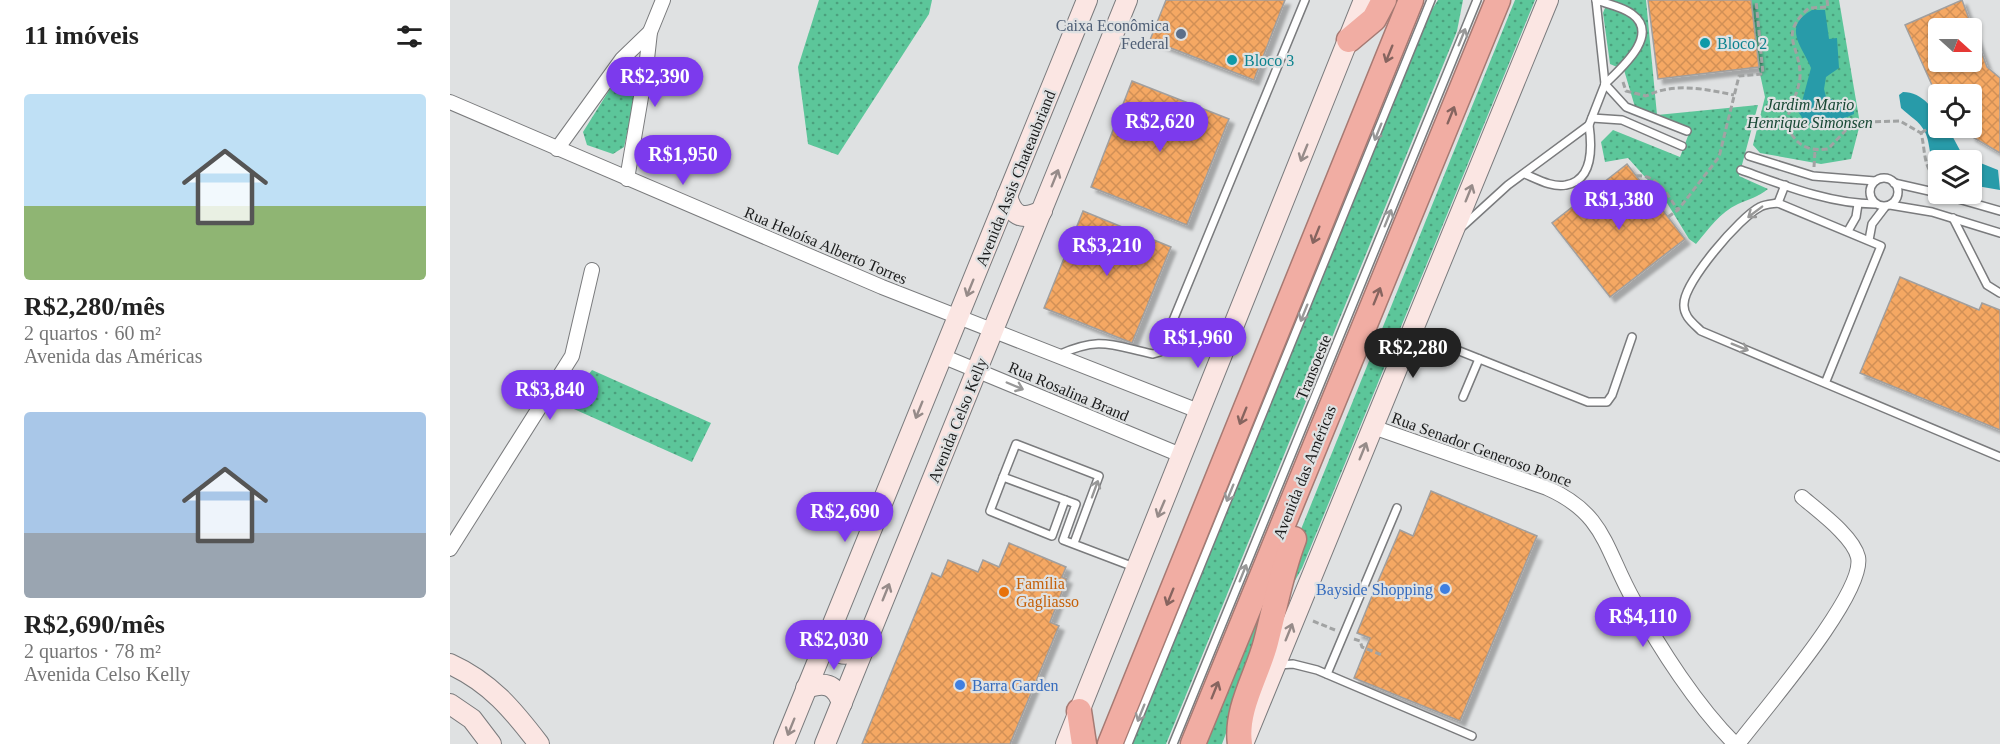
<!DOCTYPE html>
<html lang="pt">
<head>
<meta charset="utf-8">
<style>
	:root { --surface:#fff; --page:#f2f2f2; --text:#222; --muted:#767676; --accent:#7c3aed }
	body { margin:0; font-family:"Times New Roman",serif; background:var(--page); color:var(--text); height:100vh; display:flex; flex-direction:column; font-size:22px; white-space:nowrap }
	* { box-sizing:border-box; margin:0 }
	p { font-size:20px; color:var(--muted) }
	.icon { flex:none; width:33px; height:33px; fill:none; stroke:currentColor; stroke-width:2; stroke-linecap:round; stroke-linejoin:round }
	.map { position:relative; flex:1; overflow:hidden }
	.sheet { display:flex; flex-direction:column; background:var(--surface); width:450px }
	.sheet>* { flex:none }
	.needle { width:39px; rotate:111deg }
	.fabs { position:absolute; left:1478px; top:18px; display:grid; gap:12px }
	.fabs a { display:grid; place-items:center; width:54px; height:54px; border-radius:6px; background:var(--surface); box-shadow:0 2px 4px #0004; font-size:30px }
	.price { position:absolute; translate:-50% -51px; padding:0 14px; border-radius:21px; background:var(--accent); color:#fff; font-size:20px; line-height:39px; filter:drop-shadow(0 2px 3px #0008) }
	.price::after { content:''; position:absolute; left:50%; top:36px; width:18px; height:14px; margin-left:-9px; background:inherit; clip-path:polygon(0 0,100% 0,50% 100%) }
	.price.selected { background:#222; color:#fff }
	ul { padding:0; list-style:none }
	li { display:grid; align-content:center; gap:12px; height:318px; padding:0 24px }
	li span { display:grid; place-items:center; height:186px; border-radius:6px; color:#555 }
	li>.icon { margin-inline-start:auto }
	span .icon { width:108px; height:108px; fill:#fffc; stroke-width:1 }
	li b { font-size:26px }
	h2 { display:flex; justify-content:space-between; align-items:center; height:72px; padding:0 24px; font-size:26px }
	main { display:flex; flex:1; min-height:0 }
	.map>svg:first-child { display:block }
	.grass { fill:url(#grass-dots) }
	.water { fill:#289ba9 }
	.building { fill:url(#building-cross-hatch); stroke:#a19f9e; stroke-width:1.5; fill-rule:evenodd; filter:url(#shadow) }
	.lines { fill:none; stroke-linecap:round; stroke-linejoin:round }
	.lane-casing { stroke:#7a7b7d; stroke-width:10 }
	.street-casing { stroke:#7a7b7d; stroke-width:16 }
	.secondary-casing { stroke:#7a7b7d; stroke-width:22 }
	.highway-casing { stroke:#a67a73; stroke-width:27 }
	.path { stroke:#a1a3a3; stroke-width:3; stroke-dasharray:6 3; stroke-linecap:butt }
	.lane { stroke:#fff; stroke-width:7 }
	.street { stroke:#fff; stroke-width:14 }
	.secondary { stroke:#fbe6e3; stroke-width:20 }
	.highway { stroke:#f1ada3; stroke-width:24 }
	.oneway { stroke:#989898 }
	.oneway2 { stroke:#86645f }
	.oneway3 { stroke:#968b89 }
	.service-dot { fill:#5c6f8a; stroke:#dfe1e2; stroke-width:2 }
	.culture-dot { fill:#0f9aa8; stroke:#dfe1e2; stroke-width:2 }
	.shop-dot { fill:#3f7fe0; stroke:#dfe1e2; stroke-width:2 }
	.food-dot { fill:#e8710a; stroke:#dfe1e2; stroke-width:2 }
	.labels { text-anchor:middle; stroke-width:4.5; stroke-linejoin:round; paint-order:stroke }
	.service-label { font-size:16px; fill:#4e5e75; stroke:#dfe1e2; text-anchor:end }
	.culture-label { font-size:16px; fill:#0d838f; stroke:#dfe1e2; text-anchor:start }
	.park-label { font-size:16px; font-style:italic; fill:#174734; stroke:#dfe1e2 }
	.street-label { font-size:16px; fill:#1a1b1b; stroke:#dfe1e2 }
	.food-label { font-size:16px; fill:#c56008; stroke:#dfe1e2; text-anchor:start }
	.shop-label { font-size:16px; fill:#366cbe; stroke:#dfe1e2; text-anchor:end }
</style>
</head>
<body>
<main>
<section class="sheet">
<h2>11 imóveis<svg class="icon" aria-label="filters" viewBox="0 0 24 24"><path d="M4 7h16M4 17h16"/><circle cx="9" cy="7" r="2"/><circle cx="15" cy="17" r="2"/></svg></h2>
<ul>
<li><span style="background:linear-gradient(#bfe0f5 60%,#8fb573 0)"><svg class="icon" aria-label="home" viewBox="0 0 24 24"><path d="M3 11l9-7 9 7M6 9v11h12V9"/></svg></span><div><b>R$2,280/mês</b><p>2 quartos · 60 m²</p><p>Avenida das Américas</p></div></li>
<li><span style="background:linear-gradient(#a9c7e8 65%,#9aa5b1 0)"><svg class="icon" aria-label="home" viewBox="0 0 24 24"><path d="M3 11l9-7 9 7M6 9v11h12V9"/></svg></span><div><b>R$2,690/mês</b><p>2 quartos · 78 m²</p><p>Avenida Celso Kelly</p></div></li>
</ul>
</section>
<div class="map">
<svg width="1550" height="744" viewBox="0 0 1550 744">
	<defs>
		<pattern id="grass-dots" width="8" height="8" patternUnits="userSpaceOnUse" patternTransform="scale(1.5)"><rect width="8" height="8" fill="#5cc69a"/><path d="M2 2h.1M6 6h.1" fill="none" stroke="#4ba07d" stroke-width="1.8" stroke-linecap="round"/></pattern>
		<pattern id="building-cross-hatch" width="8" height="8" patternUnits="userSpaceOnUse" patternTransform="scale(1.5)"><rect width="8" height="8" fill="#f5a864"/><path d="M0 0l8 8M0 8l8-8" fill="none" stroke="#d19056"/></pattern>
		<filter id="shadow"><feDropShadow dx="5" dy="5" stdDeviation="1.5" flood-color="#0004"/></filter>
	</defs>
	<rect width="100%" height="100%" fill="#dfe1e2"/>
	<!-- grass -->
	<g class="grass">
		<path d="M369 0H482L479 14 388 155 358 144 348 67Z"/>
		<path d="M988 0H1013L1007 31 716 744H682L973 24Z"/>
		<path d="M1065 0H1085L852 568 827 613 839 559Z"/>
		<path d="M1158 0H1196L1207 115 1308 105 1289 176 1318 189C1308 197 1299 199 1288 204 1270 212 1258 230 1246 244L1239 239 1214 198 1178 158 1155 162 1151 142 1163 130 1230 157 1241 128 1185 107 1174 70 1160 64 1153 13Z"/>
		<path d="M1294 0H1389L1410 124 1401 159 1371 164 1310 153 1303 145 1315 97Z"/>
		<path d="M182 61 190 66 191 71 174 147 163 154 137 145 133 132 175 65Z"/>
		<path d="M142 370 261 423 242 462 115 405Z"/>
		<path d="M824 574 785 709 772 744H754Z"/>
	</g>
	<!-- water -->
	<g class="water">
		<path d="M1362 10H1375L1379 39 1387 38 1389 68 1376 77 1374 89 1376 97 1391 103 1403 102 1404 114 1379 125 1355 122 1349 113 1361 68C1353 47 1331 27 1362 10Z"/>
		<path d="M1453 92C1472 92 1488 110 1488 128H1498L1513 156 1548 170 1550 190 1521 185V160H1488V170C1478 159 1481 144 1475 132 1469 120 1460 117 1451 108L1449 95Z"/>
	</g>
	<!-- building -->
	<g class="building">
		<path d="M716 0H835L804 80 700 40Z"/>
		<path d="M1198 0H1301L1309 67 1208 79Z"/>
		<path d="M1512 0 1537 67 1550 78V153L1521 136V94H1486L1455 25ZM1488 28H1521V62H1488Z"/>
		<path d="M682 81 779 119 737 225 641 187Z"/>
		<path d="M1177 164 1235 239 1160 297 1102 223Z"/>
		<path d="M633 211 721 247 682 343 594 308Z"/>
		<path d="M1450 277 1529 310 1532 303 1550 310V430L1410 373Z"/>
		<path d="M981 491 1087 536 1010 721 904 678 920 638 907 633 926 586 950 530 963 536Z"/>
		<path d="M559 543 616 567 612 577 617 579 600 622 609 626 560 744H412L482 573 491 577 498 560 528 572 533 560 549 567Z"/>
	</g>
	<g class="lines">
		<defs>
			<g id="lane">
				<path d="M1146 0C1158 4 1173 7 1182 14 1211 35 1170 69 1155 84"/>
				<path d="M1155 84 1176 107 1237 131"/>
				<path d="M1142 118 1172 120 1232 146"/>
				<path d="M1299 156 1363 176 1425 181"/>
				<path d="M1291 170C1333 185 1380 204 1425 204"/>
				<path d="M1075 174C1087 179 1103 188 1116 185 1144 180 1142 146 1139 125"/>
				<circle cx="1434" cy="192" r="14"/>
				<path d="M1444 183 1488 193"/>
				<path d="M1491 194 1550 211"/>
				<path d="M1328 203 1335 185"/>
				<path d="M1440 205 1482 212 1550 233"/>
				<path d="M1503 218 1537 285 1550 293"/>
				<path d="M1013 226 1058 185 1139 125 1155 84 1146 0"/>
				<path d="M1398 231 1406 217 1408 204"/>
				<path d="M1419 240 1422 224 1435 207"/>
				<path d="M964 333 1138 402H1157L1162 395 1182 337"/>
				<path d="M608 355C651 336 660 345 703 354L710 352 855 0"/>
				<path d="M1376 381 1431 246 1328 203C1322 204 1315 204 1310 207 1290 217 1234 282 1234 304 1233 316 1243 323 1251 331L1550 457"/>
				<path d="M1013 397 1029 359"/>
				<path d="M553 477 540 511 602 536 615 500"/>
				<path d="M624 543 649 476 566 444 553 477 626 504 613 540 684 567"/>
				<path d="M828 665 843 664 867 670 1022 736"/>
				<path d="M877 674 947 508"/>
				<path d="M678 744 981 0"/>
				<path d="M723 744 1027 0"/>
			</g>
			<g id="street">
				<path d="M0 102 432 287 751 412"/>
				<path d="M107 149 172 59 200 32"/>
				<path d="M177 179 196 68 200 32 213 0"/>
				<path d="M492 356 733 456"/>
				<path d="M923 427 1097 488C1156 514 1155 550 1184 601 1210 649 1247 706 1285 744"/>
				<path d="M0 549 122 356 142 270"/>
				<path d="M1288 744C1312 712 1416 593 1408 557 1403 536 1368 511 1352 497"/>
			</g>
			<g id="secondary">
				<path d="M557 196C563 218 573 220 592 211"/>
				<path d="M378 633C385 656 394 659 414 647"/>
				<path d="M0 664C40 682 63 710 89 744"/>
				<path d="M356 688C374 682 385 683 392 703"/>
				<path d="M0 704 22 719 41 744"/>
				<path d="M334 744 637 0"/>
				<path d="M375 744 677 0"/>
				<path d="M616 744 914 0"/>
				<path d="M793 744 1098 0"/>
			</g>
			<g id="highway">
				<path d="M899 40 924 19 934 0"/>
				<path d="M629 711 634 744"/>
				<path d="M660 744 961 0"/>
				<path d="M743 744 1048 0"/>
				<path d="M790 744C785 709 808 674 816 642 825 607 831 573 844 539"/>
			</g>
		</defs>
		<!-- lane casing -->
		<use href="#lane" class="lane-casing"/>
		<!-- street casing -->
		<use href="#street" class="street-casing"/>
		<!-- secondary casing -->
		<use href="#secondary" class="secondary-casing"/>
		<!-- highway casing -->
		<use href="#highway" class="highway-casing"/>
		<!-- path -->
		<g class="path">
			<path d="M1377 0 1378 7 1359 8C1327 36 1351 45 1350 77 1349 91 1339 109 1336 123 1344 143 1355 152 1378 149L1396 130 1417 122 1450 121 1471 133C1476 152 1472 165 1487 180"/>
			<path d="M1173 82 1176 91 1196 96C1225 82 1254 89 1284 95"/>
			<path d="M1471 133 1488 122"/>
			<path d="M1364 167 1365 151"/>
			<path d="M1186 176C1208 174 1217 195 1228 210"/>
			<path d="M1218 217 1228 210 1269 157 1289 76 1313 74 1306 0"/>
			<path d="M863 621 885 630"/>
			<path d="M904 639 910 641 912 647 932 655"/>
		</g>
		<!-- lane -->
		<use href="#lane" class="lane"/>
		<!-- street -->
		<use href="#street" class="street"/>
		<!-- secondary -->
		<use href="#secondary" class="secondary"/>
		<!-- highway -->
		<use href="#highway" class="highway"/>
	</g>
	<!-- one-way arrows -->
	<defs><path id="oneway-shaft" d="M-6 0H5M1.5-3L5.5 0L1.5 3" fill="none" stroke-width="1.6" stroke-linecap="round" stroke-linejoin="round" transform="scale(1.5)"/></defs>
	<g class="oneway">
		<use href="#oneway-shaft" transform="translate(1012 37) rotate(-68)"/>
		<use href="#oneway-shaft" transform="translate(928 132) rotate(112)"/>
		<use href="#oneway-shaft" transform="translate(1305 212) rotate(143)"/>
		<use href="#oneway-shaft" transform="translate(938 218) rotate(-68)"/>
		<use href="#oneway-shaft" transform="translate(854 313) rotate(112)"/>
		<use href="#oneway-shaft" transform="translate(1290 347) rotate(22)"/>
		<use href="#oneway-shaft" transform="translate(565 386) rotate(23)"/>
		<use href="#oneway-shaft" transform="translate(645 489) rotate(-70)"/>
		<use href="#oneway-shaft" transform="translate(780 493) rotate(112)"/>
		<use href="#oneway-shaft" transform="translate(793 573) rotate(-68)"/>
		<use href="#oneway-shaft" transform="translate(691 713) rotate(112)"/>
	</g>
	<g class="oneway2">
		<use href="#oneway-shaft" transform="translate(939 54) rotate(112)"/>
		<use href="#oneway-shaft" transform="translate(1001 115) rotate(-68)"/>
		<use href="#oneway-shaft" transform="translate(866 235) rotate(112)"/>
		<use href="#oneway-shaft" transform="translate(927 296) rotate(-68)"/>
		<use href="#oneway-shaft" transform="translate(793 416) rotate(112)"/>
		<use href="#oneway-shaft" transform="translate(720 597) rotate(112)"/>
		<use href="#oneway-shaft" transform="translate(765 690) rotate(-68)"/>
	</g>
	<g class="oneway3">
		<use href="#oneway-shaft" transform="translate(854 153) rotate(112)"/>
		<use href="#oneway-shaft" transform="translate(605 178) rotate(-68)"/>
		<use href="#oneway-shaft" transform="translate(1019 193) rotate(-68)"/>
		<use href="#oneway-shaft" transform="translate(520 288) rotate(112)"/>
		<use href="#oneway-shaft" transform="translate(469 410) rotate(112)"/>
		<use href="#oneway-shaft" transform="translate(913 451) rotate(-68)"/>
		<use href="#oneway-shaft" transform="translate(711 509) rotate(113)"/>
		<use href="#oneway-shaft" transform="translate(436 592) rotate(-68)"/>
		<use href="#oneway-shaft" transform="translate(839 632) rotate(-68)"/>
		<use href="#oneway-shaft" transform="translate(341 727) rotate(112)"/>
	</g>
	<!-- markers -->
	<circle class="service-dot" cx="731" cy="34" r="6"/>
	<g class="culture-dot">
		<circle cx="1255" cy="43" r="6"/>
		<circle cx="782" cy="60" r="6"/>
	</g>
	<g class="shop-dot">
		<circle cx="995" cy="589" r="6"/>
		<circle cx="510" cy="685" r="6"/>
	</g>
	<circle class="food-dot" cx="554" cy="592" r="6"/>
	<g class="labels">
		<!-- service labels -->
		<g class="service-label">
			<text x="719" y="31">Caixa Econômica<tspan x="719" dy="18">Federal</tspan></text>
		</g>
		<!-- culture labels -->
		<g class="culture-label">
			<text x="1267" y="49">Bloco 2</text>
			<text x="794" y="66">Bloco 3</text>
		</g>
		<!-- park labels -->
		<g class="park-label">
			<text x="1360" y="110">Jardim Mario<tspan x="1360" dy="18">Henrique Simonsen</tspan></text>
		</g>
		<!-- street labels -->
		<g class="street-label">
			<text transform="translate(565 178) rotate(-68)" y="6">Avenida Assis Chateaubriand</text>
			<text transform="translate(376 245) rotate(23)" y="6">Rua Heloísa Alberto Torres</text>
			<text transform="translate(863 367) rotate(-68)" y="6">Transoeste</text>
			<text transform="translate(619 391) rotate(23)" y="6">Rua Rosalina Brand</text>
			<text transform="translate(507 420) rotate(-68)" y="6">Avenida Celso Kelly</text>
			<text transform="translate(1032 449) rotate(20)" y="6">Rua Senador Generoso Ponce</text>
			<text transform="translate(854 472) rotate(-68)" y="6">Avenida das Américas</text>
		</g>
		<!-- food labels -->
		<g class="food-label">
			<text x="566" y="589">Família<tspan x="566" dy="18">Gagliasso</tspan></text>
		</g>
		<!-- shop labels -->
		<g class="shop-label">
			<text x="983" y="595">Bayside Shopping</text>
			<text x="522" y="691" text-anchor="start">Barra Garden</text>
		</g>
	</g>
</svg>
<div class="fabs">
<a><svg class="needle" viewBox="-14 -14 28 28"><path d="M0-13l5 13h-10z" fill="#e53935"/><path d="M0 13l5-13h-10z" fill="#767676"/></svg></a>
<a><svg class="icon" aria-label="locate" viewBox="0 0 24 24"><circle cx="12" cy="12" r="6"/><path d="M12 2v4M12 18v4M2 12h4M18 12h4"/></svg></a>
<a><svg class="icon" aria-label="layers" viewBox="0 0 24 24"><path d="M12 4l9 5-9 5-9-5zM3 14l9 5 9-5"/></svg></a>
</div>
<b class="price" style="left:205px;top:108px">R$2,390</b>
<b class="price" style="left:710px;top:153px">R$2,620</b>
<b class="price" style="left:233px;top:186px">R$1,950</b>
<b class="price" style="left:1169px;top:231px">R$1,380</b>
<b class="price" style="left:657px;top:277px">R$3,210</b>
<b class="price" style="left:748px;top:369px">R$1,960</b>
<b class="price selected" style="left:963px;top:379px">R$2,280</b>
<b class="price" style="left:100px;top:421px">R$3,840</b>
<b class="price" style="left:395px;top:543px">R$2,690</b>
<b class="price" style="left:1193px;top:648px">R$4,110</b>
<b class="price" style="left:384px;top:671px">R$2,030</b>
</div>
</main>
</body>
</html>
